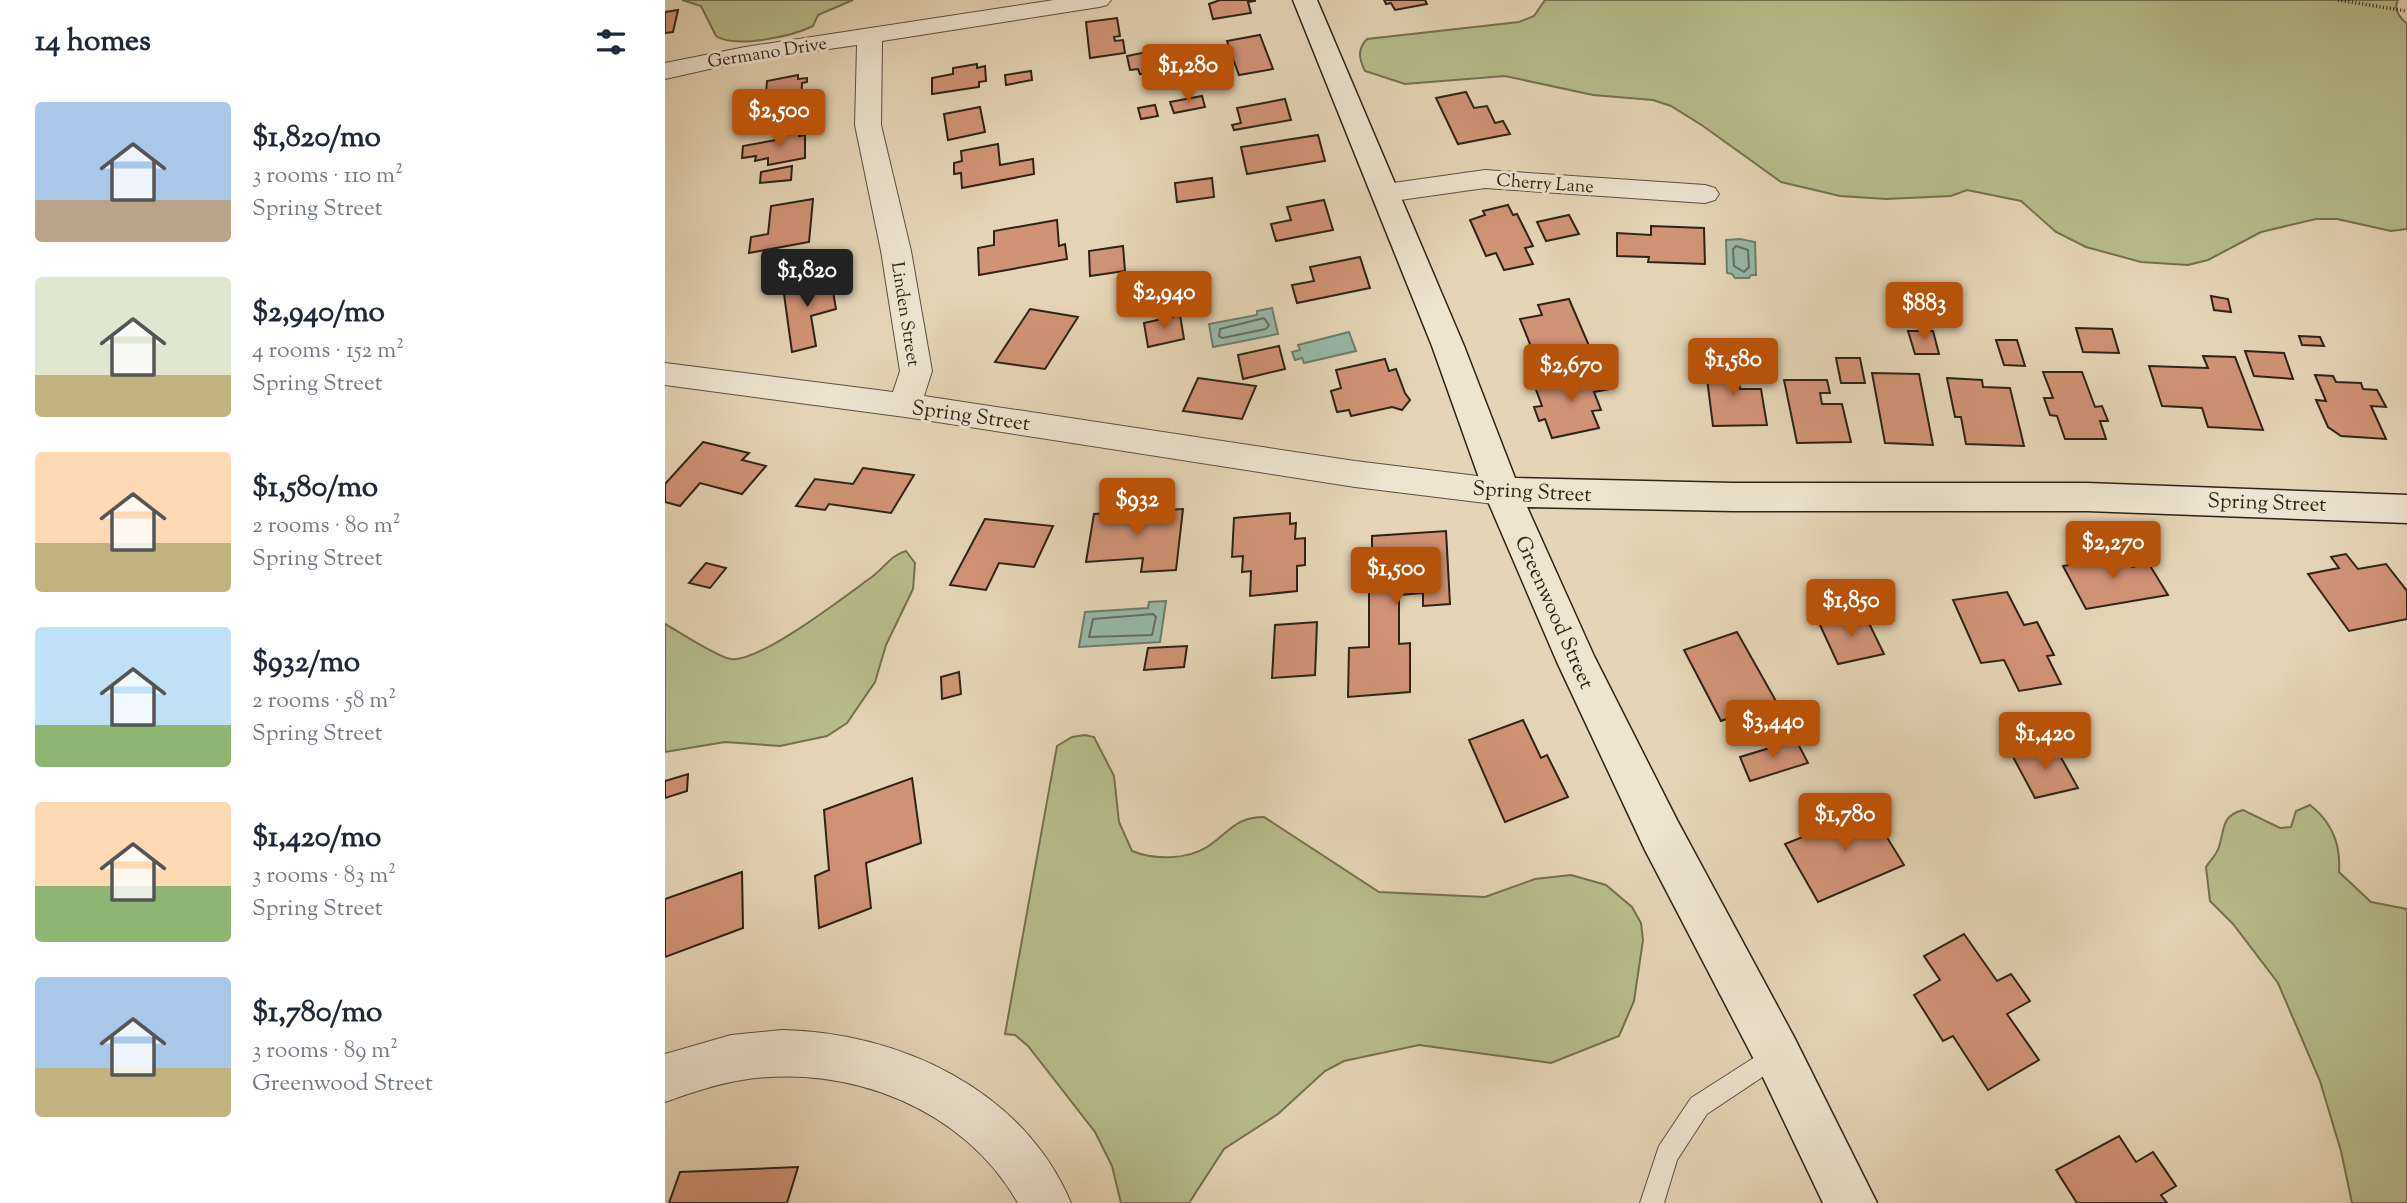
<!DOCTYPE html>
<html lang="en">
<head>
<meta charset="utf-8">
<style>
	:root { --surface:#fff; --page:#f6f6f7; --text:#1f2937; --muted:#747a83; --accent:#b45309 }
	body { margin:0; font-family:"Sorts Mill Goudy",serif; background:var(--page); color:var(--text); height:100vh; display:flex; flex-direction:column; font-size:26px; white-space:nowrap }
	* { box-sizing:border-box; margin:0 }
	p { font-size:23px; color:var(--muted) }
	.icon { flex:none; width:38px; height:38px; fill:none; stroke:currentColor; stroke-width:2; stroke-linecap:round; stroke-linejoin:round }
	.map { position:relative; flex:1; overflow:hidden }
	.panel { display:flex; flex-direction:column; background:var(--surface); width:665px }
	.panel>* { flex:none }
	.price { position:absolute; translate:-50% -60px; padding:0 16px; border-radius:7px; background:var(--accent); color:#fff; font-size:23px; line-height:46px; filter:drop-shadow(0 2px 4px #0008) }
	.price::after { content:''; position:absolute; left:50%; top:42px; width:21px; height:16px; margin-left:-10px; background:inherit; clip-path:polygon(0 0,100% 0,50% 100%) }
	.price.active { background:#222; color:#fff }
	ul { padding:0; list-style:none }
	li { display:flex; align-items:center; gap:21px; height:175px; padding:0 35px }
	li span { display:grid; place-items:center; flex:none; width:196px; height:140px; border-radius:7px; color:#555 }
	li>.icon { margin-inline-start:auto }
	span .icon { width:84px; height:84px; fill:#fffc; stroke-width:1 }
	li b { font-size:30px }
	h2 { display:flex; justify-content:space-between; align-items:center; height:84px; padding:0 35px; font-size:30px }
	main { display:flex; flex:1; min-height:0 }
	.map>svg:first-child { display:block }
	.green { fill:#b8bc8b; stroke:#747051; stroke-width:2 }
	.water { fill:#97b9a8; stroke:#6d7d6e; stroke-width:2 }
	.lines { fill:none; stroke-linecap:round; stroke-linejoin:round }
	.shore { stroke:#636e60; stroke-width:2 }
	.building { fill:#d19377; stroke:#2f2317; stroke-width:2 }
	.lane-casing { stroke:#5c503f; stroke-width:2 }
	.street-casing { stroke:#5c503f; stroke-width:2 }
	.secondary-casing { stroke:#2f2317; stroke-width:3 }
	.path { stroke:#2f2317; stroke-width:3.5; stroke-dasharray:1 2.5; stroke-linecap:butt }
	.lane { fill:#eee4d0; fill-rule:evenodd }
	.street { fill:#eee4d0; fill-rule:evenodd }
	.secondary { fill:#eee4d0; fill-rule:evenodd }
	.labels { text-anchor:middle; stroke-width:6; stroke-linejoin:round; paint-order:stroke }
	.far-street-label { font-size:18px; fill:#2f2317; stroke:#eee4d0 }
	.street-label { font-size:21px; fill:#2f2317; stroke:#eee4d0 }
</style>
</head>
<body>
<main>
<section class="panel">
<h2>14 homes<svg class="icon" aria-label="filters" viewBox="0 0 24 24"><path d="M4 7h16M4 17h16"/><circle cx="9" cy="7" r="2"/><circle cx="15" cy="17" r="2"/></svg></h2>
<ul>
<li><span style="background:linear-gradient(#a9c7e8 70%,#b9a48a 0)"><svg class="icon" aria-label="home" viewBox="0 0 24 24"><path d="M3 11l9-7 9 7M6 9v11h12V9"/></svg></span><div><b>$1,820/mo</b><p>3 rooms · 110 m²</p><p>Spring Street</p></div></li>
<li><span style="background:linear-gradient(#dfe7d0 70%,#c2b280 0)"><svg class="icon" aria-label="home" viewBox="0 0 24 24"><path d="M3 11l9-7 9 7M6 9v11h12V9"/></svg></span><div><b>$2,940/mo</b><p>4 rooms · 152 m²</p><p>Spring Street</p></div></li>
<li><span style="background:linear-gradient(#ffd9b3 65%,#c2b280 0)"><svg class="icon" aria-label="home" viewBox="0 0 24 24"><path d="M3 11l9-7 9 7M6 9v11h12V9"/></svg></span><div><b>$1,580/mo</b><p>2 rooms · 80 m²</p><p>Spring Street</p></div></li>
<li><span style="background:linear-gradient(#bfe0f5 70%,#8fb573 0)"><svg class="icon" aria-label="home" viewBox="0 0 24 24"><path d="M3 11l9-7 9 7M6 9v11h12V9"/></svg></span><div><b>$932/mo</b><p>2 rooms · 58 m²</p><p>Spring Street</p></div></li>
<li><span style="background:linear-gradient(#ffd9b3 60%,#8fb573 0)"><svg class="icon" aria-label="home" viewBox="0 0 24 24"><path d="M3 11l9-7 9 7M6 9v11h12V9"/></svg></span><div><b>$1,420/mo</b><p>3 rooms · 83 m²</p><p>Spring Street</p></div></li>
<li><span style="background:linear-gradient(#a9c7e8 65%,#c2b280 0)"><svg class="icon" aria-label="home" viewBox="0 0 24 24"><path d="M3 11l9-7 9 7M6 9v11h12V9"/></svg></span><div><b>$1,780/mo</b><p>3 rooms · 89 m²</p><p>Greenwood Street</p></div></li>
</ul>
</section>
<div class="map">
<svg width="1742" height="1203" viewBox="0 0 1742 1203">
	<rect width="100%" height="100%" fill="#e5d5b6"/>
	<filter id="stains"><feTurbulence type="fractalNoise" baseFrequency=".00286" numOctaves="4"/><feColorMatrix values="0 0 0 0 .2 0 0 0 0 .09 0 0 0 0 .02 0 0 0 .5 -.17"/></filter>
	<radialGradient id="worn" r=".72"><stop offset=".6" stop-color="#630" stop-opacity="0"/><stop offset="1" stop-color="#630" stop-opacity=".3"/></radialGradient>
	<!-- green -->
	<g class="green">
		<path d="M17 0H188L153 15 148 26C128 36 70 49 51 36L36 6Z"/>
		<path d="M880 0H1733C1728 9 1735 18 1742 24V229L1726 231 1672 219H1651L1596 232 1543 260 1523 265 1476 262 1421 247 1391 232 1356 201 1302 190 1286 196 1221 199 1175 196 1116 182 1038 126 1006 106 988 100 928 95 840 76 740 84 700 71C694 59 692 49 702 39L854 22 869 16Z"/>
		<path d="M241 551 250 563 248 589 221 645 210 682 182 723 162 736 115 746 60 742 0 752V624C13 631 54 658 66 659 94 663 179 597 204 579 218 570 225 555 241 551Z"/>
		<path d="M420 735 429 737 449 776 454 822 467 851C489 860 521 860 542 847 565 832 570 817 599 817L714 892 820 897 870 879 906 875 941 885 967 907 976 923 978 940 969 1001 954 1036 886 1063 754 1045 679 1061 660 1071 613 1114 559 1149 524 1203H456L447 1166 430 1132 363 1046 350 1035 340 1034 392 746 407 737Z"/>
		<path d="M1645 805C1667 822 1676 845 1674 872L1706 902 1742 909V1203H1687L1676 1151 1655 1081 1613 983 1568 924 1545 901 1541 867C1545 861 1552 854 1554 847 1560 828 1556 816 1578 810L1615 828 1626 827 1631 811Z"/>
	</g>
	<!-- water -->
	<g class="water">
		<path d="M1075 239 1090 242 1091 275H1086L1084 278H1070L1067 274 1062 273 1061 240Z"/>
		<path d="M607 308 613 334 548 347 544 324 592 315V311Z"/>
		<path d="M684 332 691 351 639 363 637 358 630 360 627 352 635 350 633 345Z"/>
		<path d="M501 601 495 642 414 647 420 612 483 608 484 602Z"/>
	</g>
	<g class="lines">
		<!-- shore -->
		<g class="shore">
			<path d="M1071 246 1083 250 1084 267 1079 272 1069 266 1068 249Z"/>
			<path d="M599 318 604 325 601 329 557 338 554 336 555 329Z"/>
			<path d="M488 614 491 617 487 635 424 637 428 619Z"/>
		</g>
	</g>
	<!-- building -->
	<g class="building">
		<path d="M555 0H590V1L583 2 586 13 548 19 544 4Z"/>
		<path d="M719 0H760L762 4 730 10 726 3 721 4Z"/>
		<path d="M13 10 8 32 0 33V12Z"/>
		<path d="M452 18 455 36 449 37 450 41 458 40 460 53 425 58 421 22Z"/>
		<path d="M595 35 608 69 574 75 568 59 556 61 553 51 565 49 562 41Z"/>
		<path d="M487 51 492 71 475 74 473 69 465 70 462 56Z"/>
		<path d="M312 64V68L320 66 321 81 314 82V87L267 94V78L288 74V68Z"/>
		<path d="M366 71 367 80 341 85 340 75Z"/>
		<path d="M133 75V79L142 78V82L137 83 136 111 99 117 102 81Z"/>
		<path d="M801 92 809 108 822 106 830 123 838 121 845 134 793 144 771 98Z"/>
		<path d="M537 96 540 107 509 113 505 102Z"/>
		<path d="M620 99 626 120 569 130 567 125 576 123 572 108Z"/>
		<path d="M490 105 493 116 476 119 473 108Z"/>
		<path d="M315 107 320 132 283 140 279 114Z"/>
		<path d="M134 128V136L140 135V158L103 165V158L90 161 91 156 77 158 78 146 117 139 118 131Z"/>
		<path d="M653 135 660 161 582 174 576 147Z"/>
		<path d="M333 144 335 165 368 159 369 174 297 188 296 173 289 174V163L297 161 296 151Z"/>
		<path d="M127 166 126 180 95 183 96 172Z"/>
		<path d="M547 178 549 197 512 202 510 183Z"/>
		<path d="M148 199 144 242 84 253 86 237 103 234 106 206Z"/>
		<path d="M659 200 668 230 611 241 606 224 626 220 622 207Z"/>
		<path d="M843 205 848 215 852 214 868 246 860 248 868 264 839 270 831 253 821 256 805 220 820 215 818 211Z"/>
		<path d="M904 215 914 234 881 241 872 222Z"/>
		<path d="M392 220 394 246 400 244 402 259 314 275 313 248 329 245V231Z"/>
		<path d="M986 226 1039 228 1040 264 983 262 984 257 952 256V233L986 235Z"/>
		<path d="M458 246 460 271 425 276 424 251Z"/>
		<path d="M695 257 705 288 632 303 627 285 649 281 645 267Z"/>
		<path d="M165 274 171 309 146 316 151 346 127 352 118 287Z"/>
		<path d="M510 281 514 298 492 303 488 285Z"/>
		<path d="M1546 296 1563 299 1566 312 1549 310Z"/>
		<path d="M904 299 925 348 871 359 855 319 877 315 873 305Z"/>
		<path d="M365 309 413 317 380 369 330 362Z"/>
		<path d="M515 315 519 339 483 347 479 323Z"/>
		<path d="M1411 328 1447 329 1454 353 1418 352Z"/>
		<path d="M1243 331H1268L1274 354H1250Z"/>
		<path d="M1634 336 1655 337 1659 346 1637 345Z"/>
		<path d="M1331 340H1352L1360 366 1339 365Z"/>
		<path d="M614 346 620 369 578 379 573 355Z"/>
		<path d="M1580 351 1619 353 1628 379 1589 376Z"/>
		<path d="M931 355 937 368 904 374 899 362Z"/>
		<path d="M1538 356 1570 357 1598 430 1543 427 1537 408 1497 406 1484 366 1543 368Z"/>
		<path d="M1171 358H1195L1200 383H1176Z"/>
		<path d="M720 359 724 371 731 369 740 393 745 400 737 410 727 407 686 416 684 410 672 412 666 391 676 388 671 370Z"/>
		<path d="M1040 363H1071L1075 389H1096L1102 425 1048 426Z"/>
		<path d="M936 369 945 389 929 392 936 410 927 411 934 428 887 438 880 419 874 421 869 407 877 406 870 387 913 378 912 374Z"/>
		<path d="M1378 372H1417L1430 407 1437 406 1443 421H1435L1441 439H1400L1392 416 1385 415 1379 398H1388Z"/>
		<path d="M1207 373 1254 374 1268 445 1220 443Z"/>
		<path d="M1650 375 1668 376 1671 382 1696 383 1698 389 1712 390 1721 407 1706 406 1721 439 1676 436 1663 427 1651 400 1661 401Z"/>
		<path d="M533 378 591 386 577 419 518 411Z"/>
		<path d="M1282 378 1317 380 1318 387 1345 388 1359 446 1301 444 1296 417H1290Z"/>
		<path d="M1119 380H1162L1165 393H1155L1157 404H1177L1186 442 1132 443Z"/>
		<path d="M38 442 84 453 77 460 101 466 77 494 35 483 15 506 0 502V484Z"/>
		<path d="M198 468 249 475 226 513 164 504 160 510 131 506 150 479 188 484Z"/>
		<path d="M518 509 511 570 476 572 478 558 421 562 429 514Z"/>
		<path d="M625 513V524L631 523 630 539 640 538V565L632 566V591L585 596 586 571 577 572 578 556 567 557 569 518Z"/>
		<path d="M320 519 388 526 369 567 334 563 321 590 285 585Z"/>
		<path d="M781 531 785 604 758 606V593L734 595V644L745 643V692L683 697 684 648 704 647V571L693 572 692 557 707 556V536Z"/>
		<path d="M1433 552 1437 559 1460 555 1467 567 1484 564 1503 595 1421 609 1398 566 1428 561 1424 554Z"/>
		<path d="M1681 554 1693 569 1721 564 1742 591V619L1684 631 1643 574 1674 568 1666 557Z"/>
		<path d="M41 563 61 568 45 588 24 583Z"/>
		<path d="M1342 592 1359 625 1372 622 1389 655 1382 656 1396 684 1354 691 1339 660 1316 663 1288 600Z"/>
		<path d="M1199 613 1219 654 1173 664 1154 623Z"/>
		<path d="M652 622 650 675 607 678 610 625Z"/>
		<path d="M1072 632 1116 710 1076 724 1072 715 1056 721 1019 650Z"/>
		<path d="M522 646 519 667 479 670 483 648Z"/>
		<path d="M294 672 296 694 277 699 276 677Z"/>
		<path d="M858 720 876 758 882 755 903 797 840 822 804 740Z"/>
		<path d="M1131 740 1143 763 1085 781 1075 757Z"/>
		<path d="M1389 745 1413 788 1370 798 1347 755Z"/>
		<path d="M23 774 22 791 0 798V781Z"/>
		<path d="M247 778 256 843 201 863 206 908 154 928 150 876 164 870 159 810Z"/>
		<path d="M1197 797 1239 865 1153 902 1120 844 1180 820 1172 807Z"/>
		<path d="M77 872 78 928 0 957V899Z"/>
		<path d="M1299 934 1332 981 1346 974 1365 1001 1342 1014 1374 1060 1323 1090 1288 1036 1278 1041 1249 995 1275 980 1259 956Z"/>
		<path d="M1454 1136 1471 1162 1488 1152 1511 1186 1496 1195 1502 1203H1412L1391 1170Z"/>
		<path d="M133 1167 122 1203H4L15 1172Z"/>
	</g>
	<g class="lines">
		<defs>
			<path id="lane" d="M1112 1043 1120 1046 1123 1054 1120 1062 1042 1114 1012 1160 999 1203H975L994 1146 1026 1098Z"/>
			<g id="street">
				<path d="M389 0H446L442 5 434 7 217 41 216 125 246 251 267 371 259 396 690 461 837 479 849 482 854 492 849 502 837 505 690 487 240 417 0 385V363L228 392 235 371 216 251 190 125 192 45 80 61 0 79V63L80 47Z"/>
				<path d="M820 170 1040 185 1050 188 1054 194 1050 200 1040 203 820 188 721 202 711 199 707 193 711 187 721 184Z"/>
				<path d="M117 1030C234 1032 359 1090 406 1203H353C299 1108 183 1063 77 1080 51 1084 25 1093 0 1102V1054L66 1035Z"/>
			</g>
			<path id="secondary" d="M628 0H652L799 346 850 478 1068 483H1422L1742 495V523L1422 511H1068L862 507 929 656 1012 820 1129 1037 1212 1203H1158L1095 1071 980 850 892 662 819 492 767 346Z"/>
		</defs>
		<!-- lane casing -->
		<use href="#lane" class="lane-casing"/>
		<!-- street casing -->
		<use href="#street" class="street-casing"/>
		<!-- secondary casing -->
		<use href="#secondary" class="secondary-casing"/>
		<!-- path -->
		<path class="path" d="M1673 0 1742 11"/>
		<!-- lane -->
		<use href="#lane" class="lane"/>
		<!-- street -->
		<use href="#street" class="street"/>
		<!-- secondary -->
		<use href="#secondary" class="secondary"/>
	</g>
	<g class="labels">
		<!-- far-street labels -->
		<g class="far-street-label">
			<text transform="translate(102 52) rotate(-9)" y="6">Germano Drive</text>
			<text transform="translate(880 183) rotate(4)" y="6">Cherry Lane</text>
			<text transform="translate(241 314) rotate(81)" y="6">Linden Street</text>
		</g>
		<!-- street labels -->
		<g class="street-label">
			<text transform="translate(306 415) rotate(8)" y="7">Spring Street</text>
			<text transform="translate(867 491) rotate(3)" y="7">Spring Street</text>
			<text transform="translate(1602 502) rotate(2)" y="7">Spring Street</text>
			<text transform="translate(890 612) rotate(66)" y="7">Greenwood Street</text>
		</g>
	</g>
	<rect width="100%" height="100%" filter="url(#stains)"/>
	<rect width="100%" height="100%" fill="url(#worn)"/>
</svg>
<b class="price" style="left:523px;top:104px">$1,280</b>
<b class="price" style="left:114px;top:149px">$2,500</b>
<b class="price active" style="left:142px;top:309px">$1,820</b>
<b class="price" style="left:499px;top:331px">$2,940</b>
<b class="price" style="left:1259px;top:342px">$883</b>
<b class="price" style="left:1068px;top:398px">$1,580</b>
<b class="price" style="left:906px;top:404px">$2,670</b>
<b class="price" style="left:472px;top:538px">$932</b>
<b class="price" style="left:1448px;top:581px">$2,270</b>
<b class="price" style="left:731px;top:607px">$1,500</b>
<b class="price" style="left:1186px;top:639px">$1,850</b>
<b class="price" style="left:1108px;top:760px">$3,440</b>
<b class="price" style="left:1380px;top:772px">$1,420</b>
<b class="price" style="left:1180px;top:853px">$1,780</b>
</div>
</main>
</body>
</html>
